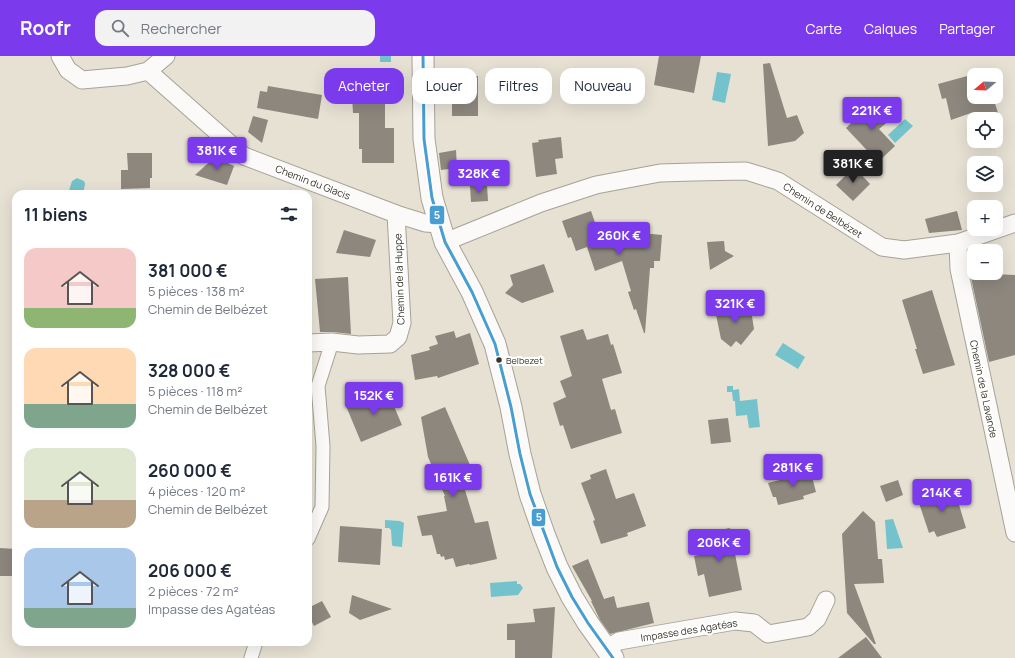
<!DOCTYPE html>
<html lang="fr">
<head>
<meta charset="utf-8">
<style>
	:root { --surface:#fff; --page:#f2f2f3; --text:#1f2937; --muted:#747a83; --accent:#7c3aed }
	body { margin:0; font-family:Manrope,sans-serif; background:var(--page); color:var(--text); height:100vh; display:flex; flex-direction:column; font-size:15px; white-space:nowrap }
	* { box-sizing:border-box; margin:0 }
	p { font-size:13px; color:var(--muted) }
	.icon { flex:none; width:22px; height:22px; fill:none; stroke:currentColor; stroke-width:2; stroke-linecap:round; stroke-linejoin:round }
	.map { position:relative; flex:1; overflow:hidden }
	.details { position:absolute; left:12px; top:134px; width:300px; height:456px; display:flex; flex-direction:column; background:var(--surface); border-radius:12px; box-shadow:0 4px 16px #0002 }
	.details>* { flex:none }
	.banner { position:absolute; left:324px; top:12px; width:380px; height:36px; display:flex; gap:8px }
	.needle { width:26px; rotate:251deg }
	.fabs { position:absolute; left:967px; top:12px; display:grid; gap:8px }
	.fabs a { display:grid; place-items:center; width:36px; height:36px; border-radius:8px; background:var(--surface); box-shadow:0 4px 16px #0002; font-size:20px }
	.price { position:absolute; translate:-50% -34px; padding:0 9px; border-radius:4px; background:var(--accent); color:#fff; font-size:13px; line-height:26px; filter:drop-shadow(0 1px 2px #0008) }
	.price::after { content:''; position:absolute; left:50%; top:24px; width:12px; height:9px; margin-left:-6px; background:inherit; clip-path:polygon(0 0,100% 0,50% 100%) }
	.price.on { background:#222; color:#fff }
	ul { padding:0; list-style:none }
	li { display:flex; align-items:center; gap:12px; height:100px; padding:0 12px }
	li span { display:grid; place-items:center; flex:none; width:112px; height:80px; border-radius:12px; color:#555 }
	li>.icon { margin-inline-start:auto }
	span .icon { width:48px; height:48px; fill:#fffc; stroke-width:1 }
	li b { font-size:17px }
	h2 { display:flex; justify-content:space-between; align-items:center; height:48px; padding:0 12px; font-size:17px }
	.pill { padding:0 14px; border-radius:12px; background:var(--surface); box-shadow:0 4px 16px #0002; font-size:14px; line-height:36px }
	.pill.on { background:var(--accent); color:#fff }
	header { display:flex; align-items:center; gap:24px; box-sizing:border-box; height:56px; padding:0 20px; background:var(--accent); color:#fff }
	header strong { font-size:19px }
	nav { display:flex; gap:22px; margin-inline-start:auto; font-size:14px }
	.search { width:280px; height:36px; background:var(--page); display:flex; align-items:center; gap:10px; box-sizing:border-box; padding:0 14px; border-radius:12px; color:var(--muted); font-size:15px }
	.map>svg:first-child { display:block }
	.water { fill:#74c2cb }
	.building { fill:#8d877e }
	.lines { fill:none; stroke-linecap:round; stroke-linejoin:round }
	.pedestrian-casing { stroke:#a6a297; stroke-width:15 }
	.minor-casing { stroke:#a6a297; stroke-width:19 }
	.tertiary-casing { stroke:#a6a297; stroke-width:23 }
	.pedestrian { stroke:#fbfaf8; stroke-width:13 }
	.minor { stroke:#fbfaf8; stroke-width:17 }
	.tertiary { stroke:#fbfaf8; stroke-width:21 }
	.bus-1-casing { stroke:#fff; stroke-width:6 }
	.bus-1 { stroke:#489dd1; stroke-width:3 }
	.bus-dot { fill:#373329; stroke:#fff; stroke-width:1.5 }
	.labels { text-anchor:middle; stroke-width:4; stroke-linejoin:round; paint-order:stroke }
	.bus-label { font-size:9px; fill:#373329; stroke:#fff; text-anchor:start }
	.street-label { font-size:10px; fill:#373329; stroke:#fff }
	.line-badge { stroke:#fff; stroke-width:1.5 }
	.badge-label { font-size:11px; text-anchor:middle; font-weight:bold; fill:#fff }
</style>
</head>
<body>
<header>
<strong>Roofr</strong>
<div class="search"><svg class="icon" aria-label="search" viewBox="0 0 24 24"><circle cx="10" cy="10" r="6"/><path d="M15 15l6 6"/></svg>Rechercher</div>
<nav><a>Carte</a><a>Calques</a><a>Partager</a></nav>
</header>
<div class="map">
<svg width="1015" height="602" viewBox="0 0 1015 602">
	<rect width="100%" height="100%" fill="#e6e1d3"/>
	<!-- water -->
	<g class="water">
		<rect x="380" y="0" width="11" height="6"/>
		<path d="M717 16 731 18 725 47 712 44Z"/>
		<path d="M905 63 913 70 895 87 888 79Z"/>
		<path d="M77 122 84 125 85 128 83 138H68L72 125Z"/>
		<path d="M783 287 805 301 798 313 775 299Z"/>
		<path d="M727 330H733V334L739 333 740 345 757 343 760 371 749 372 747 359 736 360 735 345H733L732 336H727Z"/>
		<path d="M893 463 903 492 887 493 885 464Z"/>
		<path d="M385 464 400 465 404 467 402 491 393 490 392 489 391 474 389 472H385Z"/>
		<path d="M517 525V528H520L523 532 518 539 491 541 490 527Z"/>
	</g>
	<!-- building -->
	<g class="building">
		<path d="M659 0H701L694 37 654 29Z"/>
		<path d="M770 7 787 62 797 59 804 77 795 85 768 90 763 8Z"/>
		<path d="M982 16 983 19H974V41H993L999 60 995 61V63H974V67L971 57 951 64 946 42 942 43 938 28Z"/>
		<path d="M358 19 385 21V72H394V107H362V93H359V57H353L351 24Z"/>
		<rect x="452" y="20" width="26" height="40"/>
		<path d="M268 30 322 39 318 63 257 52 260 35 267 36Z"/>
		<path d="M874 45 891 63 879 73 895 90 878 106 846 72Z"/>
		<path d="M253 60 268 64 262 87 248 76Z"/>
		<path d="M561 81 563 102 555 103 557 118 536 121 532 87 539 86 538 84Z"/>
		<path d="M456 94 457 112 441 114 439 97Z"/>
		<path d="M127 97H152V122H150V132L121 133V114H128Z"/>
		<path d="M215 101 234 110 227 129 195 119Z"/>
		<path d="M854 111 870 128 853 145 836 129Z"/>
		<path d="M487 129 488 145 471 146 470 130Z"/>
		<path d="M591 155 600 181 642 185V177L662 179 660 205H654V212H650L645 277H644L636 253 634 254 628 236 631 235 622 205 595 215 587 191 576 195 571 181 568 182 562 165Z"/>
		<path d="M957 155 962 174 929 177 925 163Z"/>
		<path d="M344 174 376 184 370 201 336 197Z"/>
		<path d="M724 185 725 195 734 200 710 214 707 186Z"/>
		<path d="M544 208 554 236 522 247 505 237 513 229 510 219Z"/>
		<path d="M970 217 1015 219V299L989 306Z"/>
		<path d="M348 221 351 278 333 276H320L315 223Z"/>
		<path d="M932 234 955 309 923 318 915 293H917L902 244Z"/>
		<path d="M750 248 754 273 741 289 736 285 731 291 721 283 715 254Z"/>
		<path d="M583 273 587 284 608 278 611 289 613 288 622 317 602 323 611 354 615 353 622 377 571 393 563 369 560 370 553 347 566 341 560 325 572 320 560 280Z"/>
		<path d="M454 275 456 282 470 277 479 308 438 322 437 320 415 324 411 299 430 294 429 291 438 288 435 280Z"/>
		<path d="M387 334 402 369 361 386 346 350Z"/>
		<path d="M445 351 473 416 461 421 475 467 488 465 497 503 470 509 469 508 456 511 453 502 445 504 444 500 441 501 440 498H437L432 479 422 480 417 460 447 455 444 440H445L428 401 421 361Z"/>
		<path d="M728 362 731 386 711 388 708 364Z"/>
		<path d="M606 413 616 443 634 437 646 470 627 477 628 480 601 488 593 465 595 464 581 427 591 423 590 419Z"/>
		<path d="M810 413 816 436 803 440 804 443 778 449 776 441H773L768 427 788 422 787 421Z"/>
		<path d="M898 424 903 439 886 446 880 430Z"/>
		<path d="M954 432 966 472 937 481 934 475 929 477 918 444Z"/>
		<path d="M863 455 875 466 878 503H882L884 527 854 528 876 588H874L847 557 842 478Z"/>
		<path d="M340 470 382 473 380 509 338 506Z"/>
		<path d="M730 472 742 534 709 541 704 518 698 520 694 500 699 499 704 484 703 477Z"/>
		<path d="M0 492 16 493V520H0Z"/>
		<path d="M588 503 604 543 614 540 617 552 649 546 654 567 610 578 600 564 591 545H592L572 510Z"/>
		<path d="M352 539 392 553 360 564 349 557Z"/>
		<path d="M322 545 331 561 314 570 308 559V552Z"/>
		<path d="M555 551 552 602H515V584H507V568L535 566 533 553Z"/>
		<path d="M866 581 882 602H838Z"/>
	</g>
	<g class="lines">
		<defs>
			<g id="pedestrian">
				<path d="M308 483 322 451 323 390 318 330 332 286"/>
				<path d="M251 602 256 586"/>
			</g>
			<g id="minor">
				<path d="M60 0 68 14 82 24 127 20 148 15 244 100 396 158 425 167 440 168"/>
				<path d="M148 15 166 0"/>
				<path d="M445 186 541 147 596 129 660 117 694 116 746 115 778 125 882 191 904 194 958 187 1015 167"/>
				<path d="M958 187 959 213 1015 477"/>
				<path d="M308 287 332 286 358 289 390 288 398 281 402 267 396 158"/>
				<path d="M606 593 619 585 735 565 754 567 768 578 808 571 817 563 826 544"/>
			</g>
			<path id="tertiary" d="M423 0 424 83 432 142 445 186 472 236 495 288 511 351 520 398 530 438 544 478 557 511 572 541 588 567 613 602"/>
		</defs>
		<!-- pedestrian casing -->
		<use href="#pedestrian" class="pedestrian-casing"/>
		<!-- minor casing -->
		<use href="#minor" class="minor-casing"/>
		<!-- tertiary casing -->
		<use href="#tertiary" class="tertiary-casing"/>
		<!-- pedestrian -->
		<use href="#pedestrian" class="pedestrian"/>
		<!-- minor -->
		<use href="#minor" class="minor"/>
		<!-- tertiary -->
		<use href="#tertiary" class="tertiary"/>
		<defs>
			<path id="bus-1" d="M423 0 424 83 432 142 445 186 472 236 495 288 511 351 520 398 530 438 557 511 572 541 588 567 613 602"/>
		</defs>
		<!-- bus-1 casing -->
		<use href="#bus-1" class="bus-1-casing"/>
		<!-- bus-1 -->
		<use href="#bus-1" class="bus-1"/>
	</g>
	<!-- markers -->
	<circle class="bus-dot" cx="499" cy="304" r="3.5"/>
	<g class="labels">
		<!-- bus labels -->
		<g class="bus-label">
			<text x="506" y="308">Belbezet</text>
		</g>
		<!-- street labels -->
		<g class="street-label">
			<text transform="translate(313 126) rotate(21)" y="4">Chemin du Glacis</text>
			<text transform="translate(823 154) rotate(33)" y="4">Chemin de Belbézet</text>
			<text transform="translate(399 223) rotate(-92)" y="4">Chemin de la Huppe</text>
			<text transform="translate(984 333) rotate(78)" y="4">Chemin de la Lavande</text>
			<text transform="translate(689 574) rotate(-9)" y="4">Impasse des Agatéas</text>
		</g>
	</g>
	<g class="line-badge">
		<rect x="429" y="149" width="16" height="20" rx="4" fill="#489dd1"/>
		<rect x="531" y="452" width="15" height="19" rx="4" fill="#489dd1"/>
	</g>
	<g class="badge-label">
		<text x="437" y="163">5</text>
		<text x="539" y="465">5</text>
	</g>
</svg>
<div class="fabs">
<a><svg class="needle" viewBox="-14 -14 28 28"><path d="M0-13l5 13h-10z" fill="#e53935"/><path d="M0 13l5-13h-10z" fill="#747a83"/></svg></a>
<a><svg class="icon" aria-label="locate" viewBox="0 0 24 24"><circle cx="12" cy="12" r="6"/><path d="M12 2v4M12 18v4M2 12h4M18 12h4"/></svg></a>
<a><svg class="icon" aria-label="layers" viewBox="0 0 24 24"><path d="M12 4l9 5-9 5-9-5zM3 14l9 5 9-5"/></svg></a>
<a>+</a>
<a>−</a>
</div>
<b class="price" style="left:872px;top:75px">221K €</b>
<b class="price" style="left:217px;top:115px">381K €</b>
<b class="price on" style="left:853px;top:128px">381K €</b>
<b class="price" style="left:479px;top:138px">328K €</b>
<b class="price" style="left:619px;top:200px">260K €</b>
<b class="price" style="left:735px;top:268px">321K €</b>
<b class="price" style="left:374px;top:360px">152K €</b>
<b class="price" style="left:793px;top:432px">281K €</b>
<b class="price" style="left:453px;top:442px">161K €</b>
<b class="price" style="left:942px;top:457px">214K €</b>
<b class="price" style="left:719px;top:507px">206K €</b>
<div class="banner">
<a class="pill on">Acheter</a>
<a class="pill">Louer</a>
<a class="pill">Filtres</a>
<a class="pill">Nouveau</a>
</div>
<section class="details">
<h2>11 biens<svg class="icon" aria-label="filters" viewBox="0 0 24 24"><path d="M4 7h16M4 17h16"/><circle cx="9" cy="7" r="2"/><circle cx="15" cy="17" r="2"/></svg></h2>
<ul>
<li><span style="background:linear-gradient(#f6c9c9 75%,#8fb573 0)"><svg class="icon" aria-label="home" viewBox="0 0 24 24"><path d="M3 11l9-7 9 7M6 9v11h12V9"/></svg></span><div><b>381 000 €</b><p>5 pièces · 138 m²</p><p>Chemin de Belbézet</p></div></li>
<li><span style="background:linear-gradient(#ffd9b3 70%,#7fa58c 0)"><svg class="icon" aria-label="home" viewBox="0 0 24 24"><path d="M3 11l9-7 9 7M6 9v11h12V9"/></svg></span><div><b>328 000 €</b><p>5 pièces · 118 m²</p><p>Chemin de Belbézet</p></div></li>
<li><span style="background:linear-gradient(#dfe7d0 65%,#b9a48a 0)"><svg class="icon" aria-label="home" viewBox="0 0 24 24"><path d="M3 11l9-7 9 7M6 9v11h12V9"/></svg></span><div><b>260 000 €</b><p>4 pièces · 120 m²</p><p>Chemin de Belbézet</p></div></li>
<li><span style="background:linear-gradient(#a9c7e8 75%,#7fa58c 0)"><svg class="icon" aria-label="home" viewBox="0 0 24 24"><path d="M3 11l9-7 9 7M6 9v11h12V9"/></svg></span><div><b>206 000 €</b><p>2 pièces · 72 m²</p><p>Impasse des Agatéas</p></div></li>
</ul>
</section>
</div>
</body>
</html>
